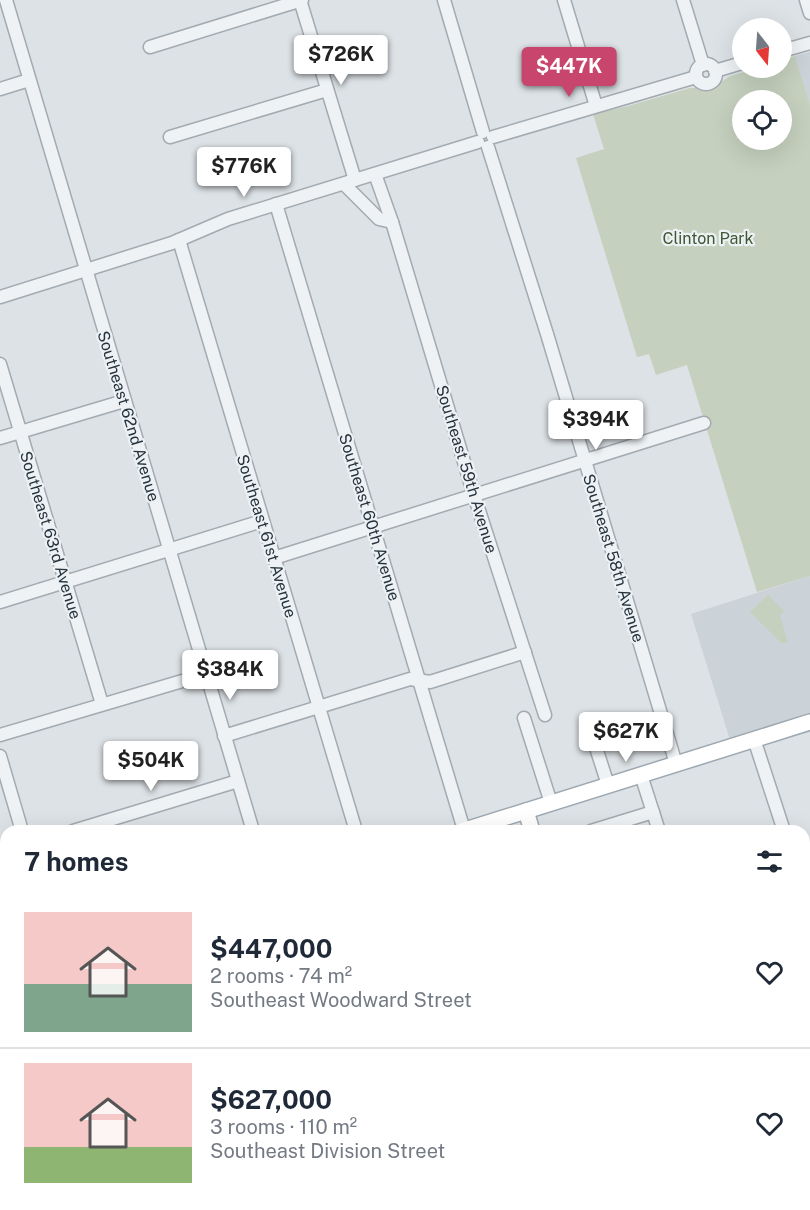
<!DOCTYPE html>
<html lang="en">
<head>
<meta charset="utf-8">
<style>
	:root { --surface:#fff; --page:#f6f6f7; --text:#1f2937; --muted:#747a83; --line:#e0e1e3; --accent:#c8456d }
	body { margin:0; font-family:"Public Sans",sans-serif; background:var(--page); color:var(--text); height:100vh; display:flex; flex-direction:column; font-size:22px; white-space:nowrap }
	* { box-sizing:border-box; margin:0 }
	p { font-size:20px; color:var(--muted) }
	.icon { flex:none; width:33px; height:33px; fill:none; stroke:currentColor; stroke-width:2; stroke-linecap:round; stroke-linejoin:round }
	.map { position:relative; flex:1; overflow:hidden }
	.panel { position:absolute; left:0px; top:825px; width:810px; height:386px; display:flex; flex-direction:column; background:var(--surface); border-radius:18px 18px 0 0; box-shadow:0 6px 24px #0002 }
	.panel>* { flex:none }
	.needle { width:39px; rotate:163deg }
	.tools { position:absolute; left:732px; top:18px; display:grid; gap:12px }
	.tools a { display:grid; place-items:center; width:60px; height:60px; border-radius:50%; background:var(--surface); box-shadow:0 6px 24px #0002; font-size:30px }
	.price { position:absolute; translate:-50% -51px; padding:0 14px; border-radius:6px; background:#fff; color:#222; font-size:20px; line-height:39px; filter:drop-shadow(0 2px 3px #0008) }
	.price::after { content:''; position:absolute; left:50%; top:36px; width:18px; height:14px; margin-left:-9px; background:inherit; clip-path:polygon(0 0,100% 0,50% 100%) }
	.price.current { background:var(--accent); color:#fff }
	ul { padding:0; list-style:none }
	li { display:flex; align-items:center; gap:18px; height:150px; padding:0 24px }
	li+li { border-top:2px solid var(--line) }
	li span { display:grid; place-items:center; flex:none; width:168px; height:120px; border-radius:0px; color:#555 }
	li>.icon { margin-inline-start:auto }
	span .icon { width:72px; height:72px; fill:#fffc; stroke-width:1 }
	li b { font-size:26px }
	h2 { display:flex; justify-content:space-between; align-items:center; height:72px; padding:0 24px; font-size:26px }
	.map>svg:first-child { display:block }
	.built { fill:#cbd2d8 }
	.green { fill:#c5d0be; fill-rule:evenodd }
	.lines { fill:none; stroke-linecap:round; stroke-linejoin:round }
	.minor-casing { stroke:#a3aab0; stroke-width:15 }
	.major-casing { stroke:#9da8b1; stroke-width:18 }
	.minor { stroke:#eff2f5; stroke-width:12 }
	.major { stroke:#fff; stroke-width:15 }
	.labels { text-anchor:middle; stroke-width:4.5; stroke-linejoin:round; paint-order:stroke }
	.park-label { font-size:16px; fill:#415735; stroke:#ecf1f4 }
	.street-label { font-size:16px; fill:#27323c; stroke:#ecf1f4 }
</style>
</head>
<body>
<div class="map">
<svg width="810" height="1210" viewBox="0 0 810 1210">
	<rect width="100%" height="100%" fill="#dde2e6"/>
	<!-- built -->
	<g class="built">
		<path d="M810 52V105L795 56Z"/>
		<path d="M810 576V714L730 740 691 614Z"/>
	</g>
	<!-- green -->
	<g class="green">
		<path d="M795 56 810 105V576L757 592 687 365 656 375 649 354 637 357 576 158 604 149 593 114 628 106 690 88H712L730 76 758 68H782V60ZM742 100H782V140H742Z"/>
		<path d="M768 595 784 611 780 615 788 643H781L750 612Z"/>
		<path d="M6 986V1204H152L154 1210H0V988Z"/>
	</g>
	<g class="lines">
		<defs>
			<g id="minor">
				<path d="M6 0 253 831"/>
				<path d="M300 0 355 180"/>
				<path d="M444 0 483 132"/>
				<path d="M564 0 596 106"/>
				<path d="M683 0 703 65"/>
				<path d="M806 0 810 13"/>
				<path d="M150 47 302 0"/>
				<path d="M782 51 810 43"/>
				<circle cx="706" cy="74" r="10"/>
				<path d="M715 71 742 63"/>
				<path d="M0 89 29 80"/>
				<path d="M170 137 327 90"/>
				<path d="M493 137 696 77"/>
				<path d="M488 147 547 334 676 764"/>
				<path d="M375 174 392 222 474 495 545 715"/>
				<path d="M344 184 379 219 392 222"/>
				<path d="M276 204 464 830"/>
				<path d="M179 240 356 831"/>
				<path d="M0 297 172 243 228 219 478 142"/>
				<path d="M0 364 102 704"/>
				<path d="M0 438 124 401"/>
				<path d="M274 558 704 423"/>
				<path d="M0 602 262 521"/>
				<path d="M524 718 551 803"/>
				<path d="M0 735 206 674"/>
				<path d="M592 735 608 785"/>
				<path d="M224 736 410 679 430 682 525 652"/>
				<path d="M754 739 784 831"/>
				<path d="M0 756 22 831"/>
				<path d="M641 775 659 831"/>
				<path d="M73 831 238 781"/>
				<path d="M591 831 653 812"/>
				<path d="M0 853 6 851"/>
				<path d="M804 894 810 913"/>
				<path d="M0 1029 6 1050"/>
				<path d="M0 1187 8 1210"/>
				<path d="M804 1195 810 1193"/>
				<path d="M51 1204 53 1210"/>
				<path d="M102 1204 104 1210"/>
				<path d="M164 1204 166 1210"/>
				<path d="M72 1210 90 1204"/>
				<path d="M369 1210 387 1204"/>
				<path d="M755 1210 773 1204"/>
			</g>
			<g id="major">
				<path d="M526 811 532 831"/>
				<path d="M462 831 810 722"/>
				<path d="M0 974 6 972"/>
				<path d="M652 1204 653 1210"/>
			</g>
		</defs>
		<!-- minor casing -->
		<use href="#minor" class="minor-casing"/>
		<!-- major casing -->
		<use href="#major" class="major-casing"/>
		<!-- minor -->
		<use href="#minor" class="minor"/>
		<!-- major -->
		<use href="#major" class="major"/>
	</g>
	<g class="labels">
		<!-- park labels -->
		<g class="park-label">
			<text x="708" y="244">Clinton Park</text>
		</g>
		<!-- street labels -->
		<g class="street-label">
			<text transform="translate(129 416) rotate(73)" y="6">Southeast 62nd Avenue</text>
			<text transform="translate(467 469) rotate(73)" y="6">Southeast 59th Avenue</text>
			<text transform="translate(370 517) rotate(73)" y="6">Southeast 60th Avenue</text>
			<text transform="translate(51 535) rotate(73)" y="6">Southeast 63rd Avenue</text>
			<text transform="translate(267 536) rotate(73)" y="6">Southeast 61st Avenue</text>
			<text transform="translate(614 558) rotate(73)" y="6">Southeast 58th Avenue</text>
		</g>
	</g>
</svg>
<div class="tools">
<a><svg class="needle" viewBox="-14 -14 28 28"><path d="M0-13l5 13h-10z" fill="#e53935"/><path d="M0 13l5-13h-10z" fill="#747a83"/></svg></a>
<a><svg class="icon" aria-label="locate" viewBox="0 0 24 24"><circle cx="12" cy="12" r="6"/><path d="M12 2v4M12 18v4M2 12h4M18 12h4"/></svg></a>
</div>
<b class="price" style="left:341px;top:86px">$726K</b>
<b class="price current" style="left:569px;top:98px">$447K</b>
<b class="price" style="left:244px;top:198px">$776K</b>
<b class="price" style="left:596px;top:451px">$394K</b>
<b class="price" style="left:230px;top:701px">$384K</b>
<b class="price" style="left:626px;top:763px">$627K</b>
<b class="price" style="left:151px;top:792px">$504K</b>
<section class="panel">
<h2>7 homes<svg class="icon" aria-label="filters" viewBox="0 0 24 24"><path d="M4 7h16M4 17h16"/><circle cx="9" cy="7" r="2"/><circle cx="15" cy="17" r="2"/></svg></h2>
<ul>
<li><span style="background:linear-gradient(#f6c9c9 60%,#7fa58c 0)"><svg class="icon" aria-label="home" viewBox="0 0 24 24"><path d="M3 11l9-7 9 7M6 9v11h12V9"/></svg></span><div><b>$447,000</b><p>2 rooms · 74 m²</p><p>Southeast Woodward Street</p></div><svg class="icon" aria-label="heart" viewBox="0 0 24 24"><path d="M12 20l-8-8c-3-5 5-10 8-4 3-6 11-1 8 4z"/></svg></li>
<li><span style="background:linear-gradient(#f6c9c9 70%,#8fb573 0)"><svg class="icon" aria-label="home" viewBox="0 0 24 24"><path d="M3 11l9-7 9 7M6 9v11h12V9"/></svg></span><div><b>$627,000</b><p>3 rooms · 110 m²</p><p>Southeast Division Street</p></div><svg class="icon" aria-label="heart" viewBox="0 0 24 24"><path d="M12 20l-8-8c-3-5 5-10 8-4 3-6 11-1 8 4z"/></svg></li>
</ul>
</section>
</div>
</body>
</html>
